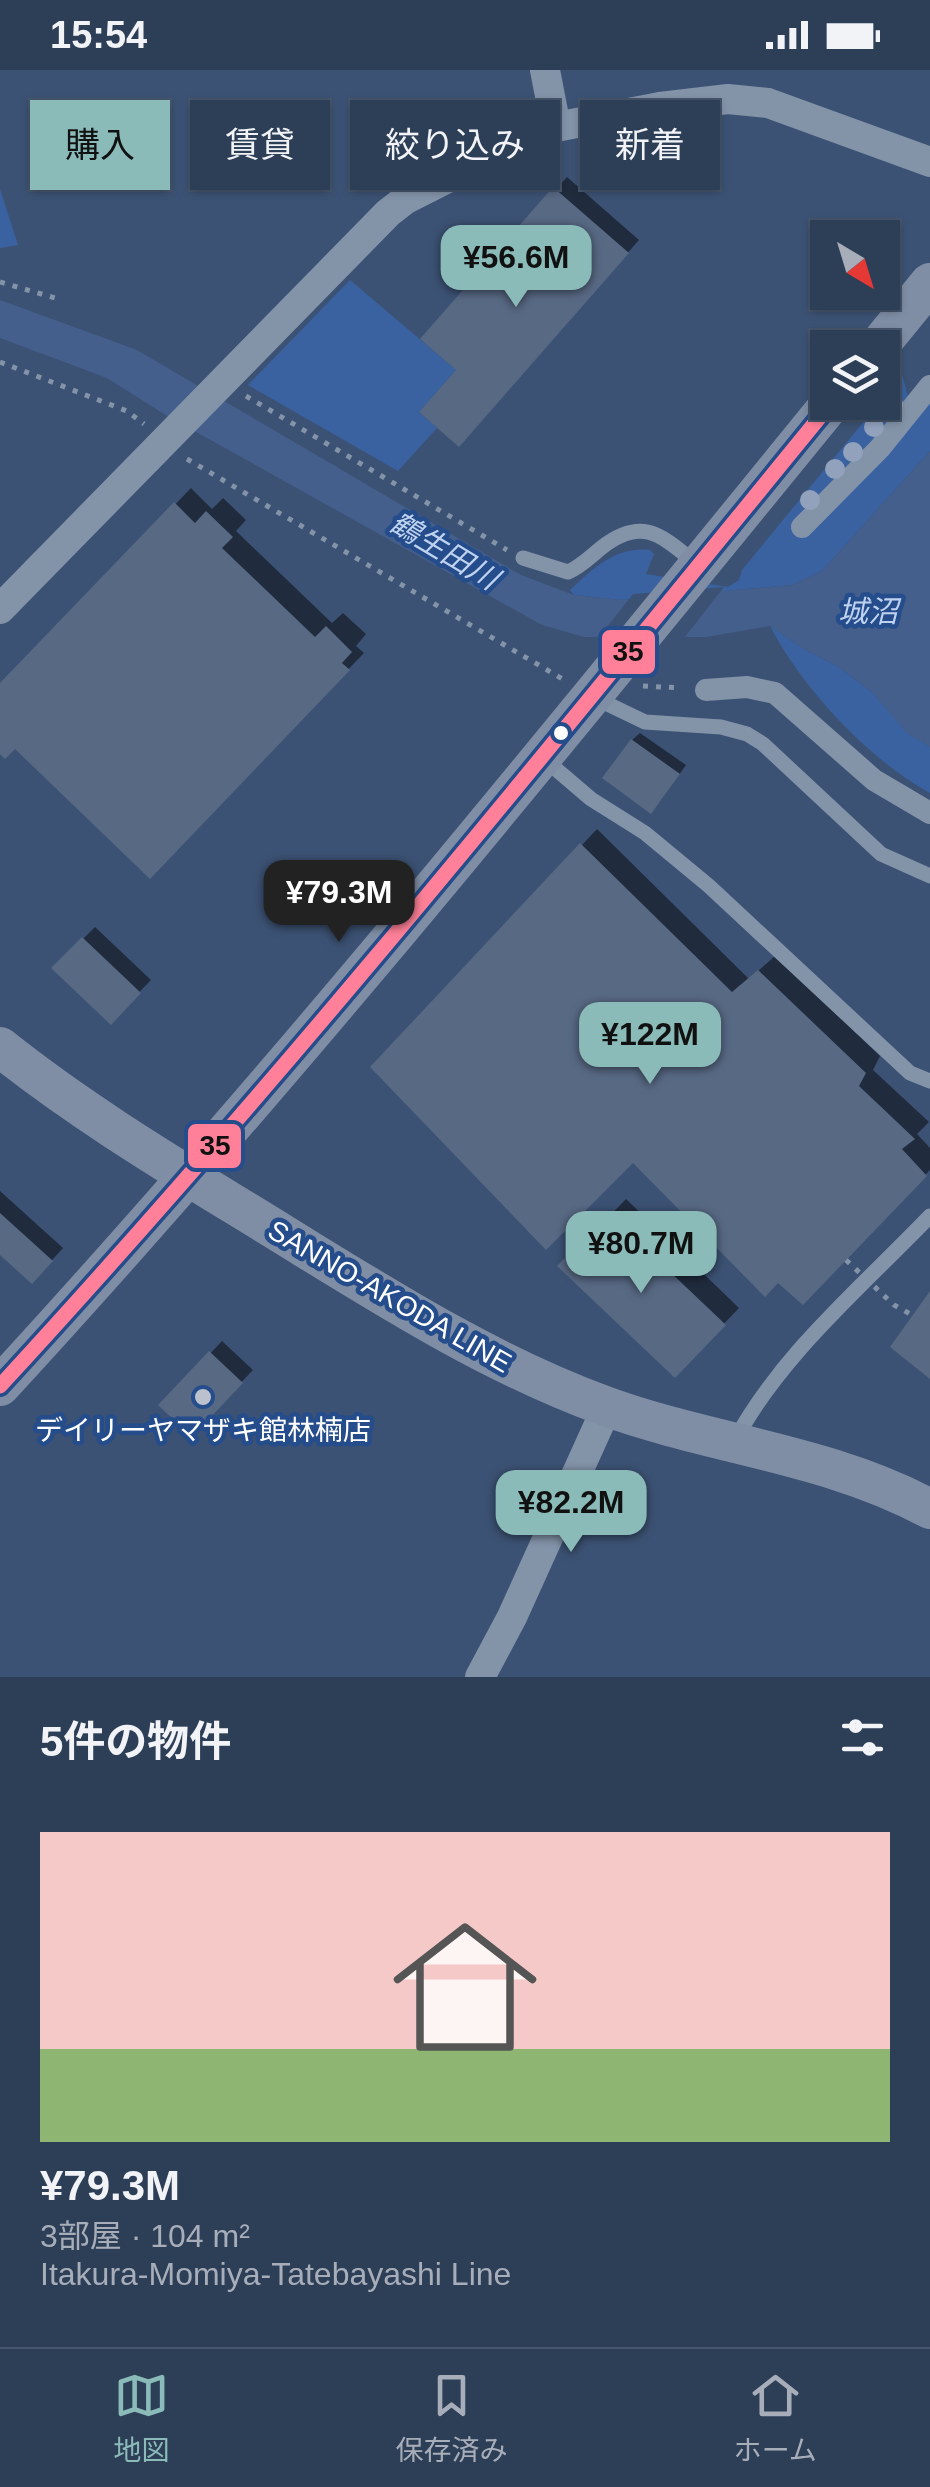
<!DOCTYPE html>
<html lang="ja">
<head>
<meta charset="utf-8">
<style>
	:root { --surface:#2d3e57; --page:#394961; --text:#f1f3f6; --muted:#a7aeba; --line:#48576d; --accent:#8bbbb9 }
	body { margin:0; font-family:Arial,"Noto Sans JP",sans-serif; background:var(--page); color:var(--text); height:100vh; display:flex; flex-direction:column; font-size:38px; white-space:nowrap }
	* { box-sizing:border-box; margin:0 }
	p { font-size:32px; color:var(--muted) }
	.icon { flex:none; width:55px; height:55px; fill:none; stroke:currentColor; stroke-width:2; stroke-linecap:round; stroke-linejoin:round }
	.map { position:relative; height:1607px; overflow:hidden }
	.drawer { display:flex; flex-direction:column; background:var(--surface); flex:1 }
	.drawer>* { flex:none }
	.banner { position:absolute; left:30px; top:30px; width:870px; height:90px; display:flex; gap:20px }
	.needle { width:65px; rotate:142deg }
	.buttons { position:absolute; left:810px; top:150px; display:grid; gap:20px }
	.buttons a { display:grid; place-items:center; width:90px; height:90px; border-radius:0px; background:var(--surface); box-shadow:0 2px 8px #0004,0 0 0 2px var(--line); font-size:50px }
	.price { position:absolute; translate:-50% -85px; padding:0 22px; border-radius:20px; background:var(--accent); color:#111; font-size:32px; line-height:65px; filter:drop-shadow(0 2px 5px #0008) }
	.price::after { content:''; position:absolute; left:50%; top:60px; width:30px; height:22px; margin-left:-15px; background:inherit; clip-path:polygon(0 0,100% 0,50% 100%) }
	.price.current { background:#222; color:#fff }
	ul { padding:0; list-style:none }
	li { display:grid; align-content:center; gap:20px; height:530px; padding:0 40px }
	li+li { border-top:2px solid var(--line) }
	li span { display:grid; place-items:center; height:310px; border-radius:0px; color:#555 }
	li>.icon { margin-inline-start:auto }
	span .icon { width:180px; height:180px; fill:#fffc; stroke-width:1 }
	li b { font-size:42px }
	h2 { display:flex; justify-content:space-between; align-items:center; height:120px; padding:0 40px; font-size:42px }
	.tag { padding:0 35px; border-radius:0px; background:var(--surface); box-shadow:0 2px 8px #0004,0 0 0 2px var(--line); font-size:35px; line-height:90px }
	.tag.current { background:var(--accent); color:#111 }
	.status { display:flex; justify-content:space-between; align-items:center; height:70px; padding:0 50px; background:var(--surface); direction:ltr }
	.status svg { height:28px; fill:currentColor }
	.dock { display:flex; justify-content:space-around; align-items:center; height:140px; border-top:2px solid var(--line); background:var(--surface); font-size:28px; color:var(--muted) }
	.dock a { display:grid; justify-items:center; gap:5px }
	.dock .current { color:var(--accent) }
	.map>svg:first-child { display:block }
	.green { fill:#3a62a1 }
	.water { fill:#445f8c }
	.pier { fill:#3c5274 }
	.shadow { fill:#0007 }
	.building { fill:#586984 }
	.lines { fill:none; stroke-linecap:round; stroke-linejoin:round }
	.path { stroke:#8393a8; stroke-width:5; stroke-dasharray:5 8; stroke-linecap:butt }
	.service { stroke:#8393a8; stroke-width:15 }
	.pedestrian { stroke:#8393a8; stroke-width:22 }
	.minor { stroke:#8393a8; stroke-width:30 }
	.secondary { stroke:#7f8ea5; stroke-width:40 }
	.path-bridge { stroke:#8393a8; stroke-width:5; stroke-dasharray:5 8; stroke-linecap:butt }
	.bus-1-casing { stroke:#254c8b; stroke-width:22 }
	.bus-1 { stroke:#ff8098; stroke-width:15 }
	.tree { fill:#92a2bd }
	.bus-dot { fill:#fff; stroke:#254c8b; stroke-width:4 }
	.poi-dot { fill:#bbc2ce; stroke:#254c8b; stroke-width:4 }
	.labels { text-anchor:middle; stroke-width:9; stroke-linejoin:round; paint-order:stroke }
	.street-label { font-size:28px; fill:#fff; stroke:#254c8b }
	.poi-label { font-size:28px; fill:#fff; stroke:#254c8b }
	.water-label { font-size:30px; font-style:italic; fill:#bfd3f1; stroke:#254c8b }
	.line-badge { stroke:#254c8b; stroke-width:4 }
	.pale-badge-label { font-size:28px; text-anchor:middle; font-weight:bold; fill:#111 }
</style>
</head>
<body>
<div class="status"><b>15:54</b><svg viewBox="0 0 49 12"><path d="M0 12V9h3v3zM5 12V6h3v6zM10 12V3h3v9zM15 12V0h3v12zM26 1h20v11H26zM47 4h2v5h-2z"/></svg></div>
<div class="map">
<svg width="930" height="1607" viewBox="0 0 930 1607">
	<rect width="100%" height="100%" fill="#3c5274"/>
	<!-- green -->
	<g class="green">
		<path d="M0 119 18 175 0 178Z"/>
		<path d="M350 210 456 300 419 342 437 358 398 401 248 315Z"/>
		<path d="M902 304 909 331 930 328V381L822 501 792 515 621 530 574 525 570 520C594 498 616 476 650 480L654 484 646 504 728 517 739 510 742 500 879 333 882 332 883 328Z"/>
		<path d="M770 556 804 579 839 597 872 622 907 662 930 677V723C869 690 802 618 770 556Z"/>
	</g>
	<!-- water -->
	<path class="water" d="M0 230 137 280 521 505 574 525 621 530 792 515 822 501 930 381V677L907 663 872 622 839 597 804 579 770 556 706 567H584L542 555 164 344 107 308 0 268Z"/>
	<!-- pier -->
	<path class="pier" d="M724 517 681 572H595L633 524Z"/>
	<!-- shadow -->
	<g class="shadow">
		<path d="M567 107 639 170 471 362 459 300 424 268Z"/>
		<path d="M191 418 212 439 223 428 246 450 236 461 332 553 343 543 366 564 356 576 364 583 150 805 15 676 0 681V617Z"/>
		<path d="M640 663 686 695 659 733 632 670Z"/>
		<path d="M597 759 749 909 775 886 880 986 873 1000 929 1052 917 1064 930 1078V1100L803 1231 582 775Z"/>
		<path d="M95 857 151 910 111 951 55 897Z"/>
		<path d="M0 1121 63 1178 44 1199 0 1182Z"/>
		<path d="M626 1129 739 1238 675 1305 561 1196Z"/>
		<path d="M222 1271 253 1300 192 1364 162 1335Z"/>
	</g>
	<!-- building -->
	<g class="building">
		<path d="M553 117 629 183 459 377 419 342 456 300 420 269Z"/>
		<path d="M174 432 195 453 206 441 233 467 222 478 315 567 326 556 352 582 342 593 350 600 150 809 15 679 5 689 0 684V613Z"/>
		<path d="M631 669 680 704 651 744 602 708Z"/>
		<path d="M580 773 732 922 758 900 866 1003 859 1016 915 1069 902 1079 927 1106 803 1235 778 1213 765 1227 633 1093 546 1180 370 997Z"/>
		<path d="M82 867 141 923 111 955 51 898Z"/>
		<path d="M0 1143 53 1191 32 1214 0 1185Z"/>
		<path d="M608 1143 726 1255 675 1308 557 1196Z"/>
		<path d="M930 1221V1309L890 1277Z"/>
		<path d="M209 1281 243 1313 192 1367 158 1335Z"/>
	</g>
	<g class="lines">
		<!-- path -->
		<g class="path">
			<path d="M0 212 62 230"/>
			<path d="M0 292 127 341 144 354"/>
			<path d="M246 326 507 480"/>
			<path d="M187 389 566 611"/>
			<path d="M643 616 682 618"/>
		</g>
		<!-- service -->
		<g class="service">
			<path d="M523 488 568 502C580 497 590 487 601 478 643 445 662 466 698 495"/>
			<path d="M593 627 645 652 721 657 747 664 763 674 881 784 930 806"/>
			<path d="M543 688 591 729 645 763 709 816 910 1003 930 1011"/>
			<path d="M734 1372C780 1285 863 1216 930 1146"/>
		</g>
		<!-- pedestrian -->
		<g class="pedestrian">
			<path d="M802 457 880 378 930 316"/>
			<path d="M706 620 747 617 775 623 874 710 930 743"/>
		</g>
		<!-- minor -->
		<g class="minor">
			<path d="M545 0 556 57"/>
			<path d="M0 539 388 143 406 129 525 69 556 57 660 37 728 29 768 33 930 92"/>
			<path d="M480 1607 512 1547 607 1337"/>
		</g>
		<!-- secondary -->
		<g class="secondary">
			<path d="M877 278 930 213"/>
			<path d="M0 977C89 1048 187 1105 284 1165 388 1229 490 1294 605 1336 712 1375 829 1384 930 1439"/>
			<path d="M0 1316C291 1000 560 665 832 332"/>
		</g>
		<!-- path-bridge -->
		<path class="path-bridge" d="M846 1190 894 1235 912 1245"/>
		<defs>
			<path id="bus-1" d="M0 1316C291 1000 560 665 832 332"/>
		</defs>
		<!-- bus-1 casing -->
		<use href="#bus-1" class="bus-1-casing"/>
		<!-- bus-1 -->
		<use href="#bus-1" class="bus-1"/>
	</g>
	<!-- trees -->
	<g class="tree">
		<circle cx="893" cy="334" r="10"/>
		<circle cx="874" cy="357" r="10"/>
		<circle cx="853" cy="382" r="10"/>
		<circle cx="835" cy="399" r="10"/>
		<circle cx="810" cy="430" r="10"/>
	</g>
	<!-- markers -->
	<circle class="bus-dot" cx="561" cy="663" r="9"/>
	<circle class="poi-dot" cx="203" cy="1327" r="10"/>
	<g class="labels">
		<!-- street labels -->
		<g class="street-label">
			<text transform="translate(390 1226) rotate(30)" y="10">SANNO-AKODA LINE</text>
		</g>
		<!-- poi labels -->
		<g class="poi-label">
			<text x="203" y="1370">デイリーヤマザキ館林楠店</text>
		</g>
		<!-- water labels -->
		<g class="water-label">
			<text transform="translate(444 481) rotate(31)" y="10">鶴生田川</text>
			<text x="868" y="552">城沼</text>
		</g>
	</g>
	<g class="line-badge">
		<rect x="600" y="558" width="57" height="48" rx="10" fill="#ff8098"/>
		<rect x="186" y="1052" width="57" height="48" rx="10" fill="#ff8098"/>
	</g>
	<g class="pale-badge-label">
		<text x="628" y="591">35</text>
		<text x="215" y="1085">35</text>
	</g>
</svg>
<div class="buttons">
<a><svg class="needle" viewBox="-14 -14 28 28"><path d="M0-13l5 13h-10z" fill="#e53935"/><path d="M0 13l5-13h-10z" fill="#a7aeba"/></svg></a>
<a><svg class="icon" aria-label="layers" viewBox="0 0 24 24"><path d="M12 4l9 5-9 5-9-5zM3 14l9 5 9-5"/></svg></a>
</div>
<b class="price" style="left:516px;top:240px">¥56.6M</b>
<b class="price current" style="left:339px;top:875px">¥79.3M</b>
<b class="price" style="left:650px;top:1017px">¥122M</b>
<b class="price" style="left:641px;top:1226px">¥80.7M</b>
<b class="price" style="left:571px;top:1485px">¥82.2M</b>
<div class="banner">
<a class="tag current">購入</a>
<a class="tag">賃貸</a>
<a class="tag">絞り込み</a>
<a class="tag">新着</a>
</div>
</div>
<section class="drawer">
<h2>5件の物件<svg class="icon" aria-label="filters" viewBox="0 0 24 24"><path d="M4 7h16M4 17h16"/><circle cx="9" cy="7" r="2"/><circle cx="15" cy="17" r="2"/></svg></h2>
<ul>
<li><span style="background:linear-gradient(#f6c9c9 70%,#8fb573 0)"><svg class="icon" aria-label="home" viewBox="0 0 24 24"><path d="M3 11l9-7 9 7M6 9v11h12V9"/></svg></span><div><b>¥79.3M</b><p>3部屋 · 104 m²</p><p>Itakura-Momiya-Tatebayashi Line</p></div></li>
</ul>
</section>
<nav class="dock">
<a class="current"><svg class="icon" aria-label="map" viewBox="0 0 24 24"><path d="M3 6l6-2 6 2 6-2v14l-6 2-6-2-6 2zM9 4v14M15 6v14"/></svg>地図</a>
<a><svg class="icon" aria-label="saved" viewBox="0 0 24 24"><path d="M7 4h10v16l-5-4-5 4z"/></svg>保存済み</a>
<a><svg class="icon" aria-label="home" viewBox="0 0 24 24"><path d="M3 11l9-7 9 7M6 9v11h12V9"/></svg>ホーム</a>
</nav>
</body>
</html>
